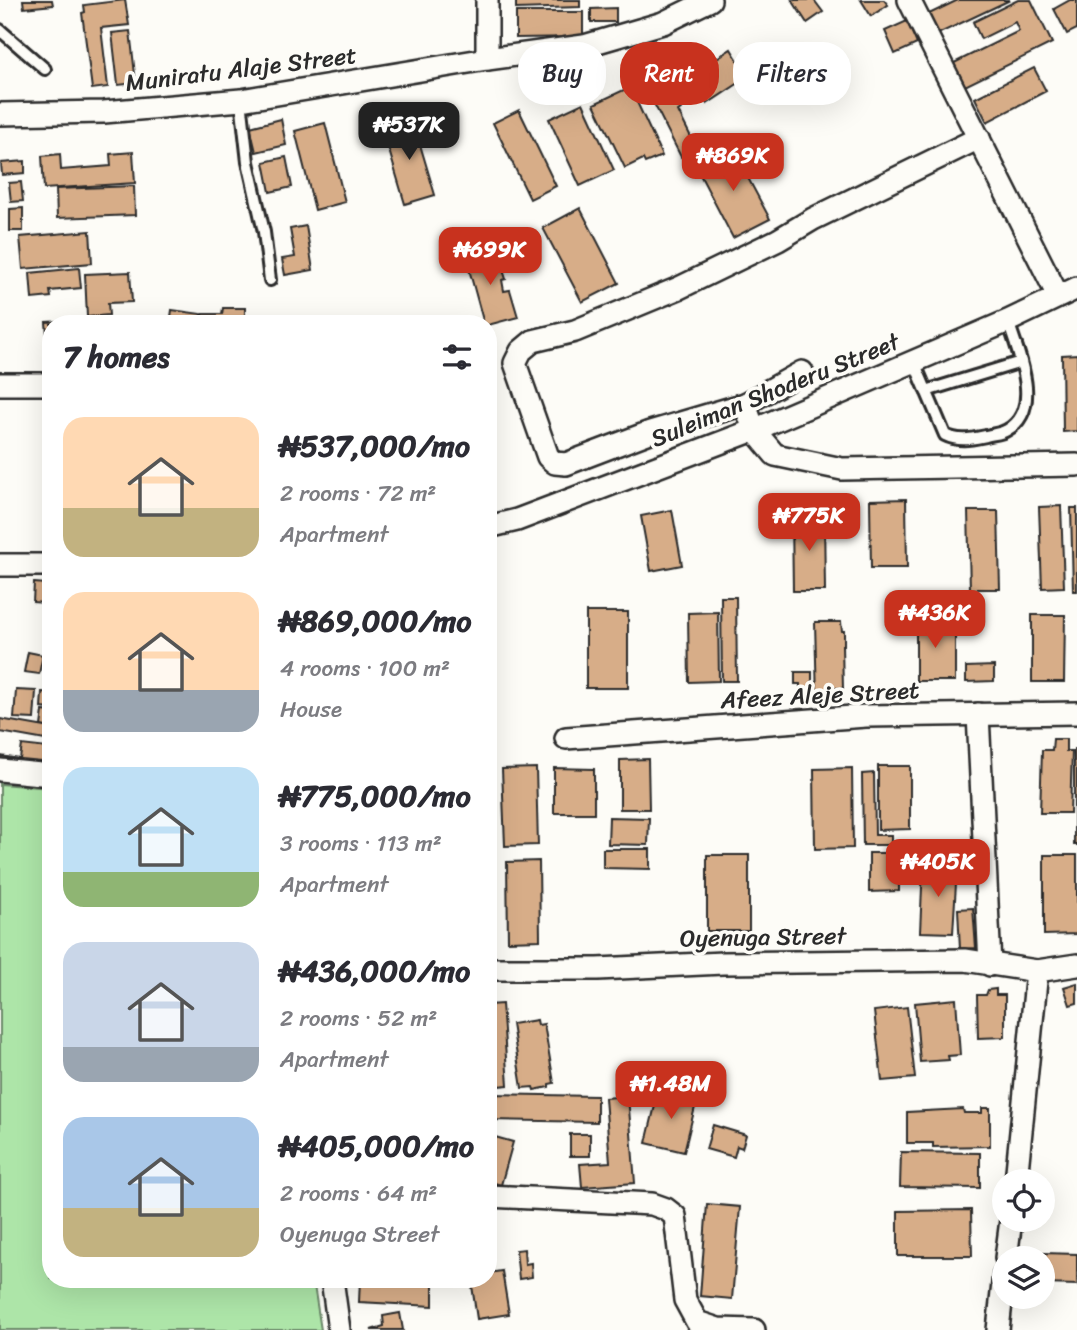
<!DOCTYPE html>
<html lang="en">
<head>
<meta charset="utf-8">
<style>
	:root { --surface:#fff; --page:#f2f2f3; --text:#2b2b33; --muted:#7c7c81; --accent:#c8321e }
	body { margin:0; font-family:Sriracha,sans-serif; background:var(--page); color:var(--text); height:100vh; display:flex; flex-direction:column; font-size:26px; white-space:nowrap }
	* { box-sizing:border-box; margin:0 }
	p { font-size:23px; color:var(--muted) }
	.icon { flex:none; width:38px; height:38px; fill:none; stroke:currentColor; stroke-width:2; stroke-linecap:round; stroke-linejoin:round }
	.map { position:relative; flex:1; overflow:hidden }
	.side { position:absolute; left:42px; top:315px; width:455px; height:973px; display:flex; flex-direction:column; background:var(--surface); border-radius:28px; box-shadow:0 7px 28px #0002 }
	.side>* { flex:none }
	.guide { position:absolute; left:518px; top:42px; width:453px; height:63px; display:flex; gap:14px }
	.buttons { position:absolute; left:992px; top:1169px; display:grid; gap:14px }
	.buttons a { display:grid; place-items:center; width:63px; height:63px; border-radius:50%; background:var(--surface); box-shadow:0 7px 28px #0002; font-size:35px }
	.price { position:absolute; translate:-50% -60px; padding:0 16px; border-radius:14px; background:var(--accent); color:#fff; font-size:23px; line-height:46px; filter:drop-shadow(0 2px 4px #0008) }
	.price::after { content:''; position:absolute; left:50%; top:42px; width:21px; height:16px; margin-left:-10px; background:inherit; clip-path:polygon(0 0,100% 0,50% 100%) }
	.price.current { background:#222; color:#fff }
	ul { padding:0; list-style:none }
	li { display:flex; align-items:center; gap:21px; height:175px; padding:0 21px }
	li span { display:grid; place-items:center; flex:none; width:196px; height:140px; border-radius:21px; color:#555 }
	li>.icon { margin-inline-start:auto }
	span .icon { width:84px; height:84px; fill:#fffc; stroke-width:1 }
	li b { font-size:30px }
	h2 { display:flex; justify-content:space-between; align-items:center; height:84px; padding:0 21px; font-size:30px }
	.pill { padding:0 24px; border-radius:28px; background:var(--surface); box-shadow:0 7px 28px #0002; font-size:24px; line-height:63px }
	.pill.current { background:var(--accent); color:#fff }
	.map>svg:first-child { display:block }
	.green { fill:#ade5a8; stroke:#6c886a; stroke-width:2 }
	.building { fill:#d7ad88; stroke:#2b2b2b; stroke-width:2 }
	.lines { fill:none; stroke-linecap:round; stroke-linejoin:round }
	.service-casing { stroke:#2b2b2b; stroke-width:16 }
	.minor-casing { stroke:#2b2b2b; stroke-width:26 }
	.service { stroke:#fdfcf7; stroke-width:10 }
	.minor { stroke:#fdfcf7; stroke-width:21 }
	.labels { text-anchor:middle; stroke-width:7; stroke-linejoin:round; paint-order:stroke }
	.street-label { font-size:24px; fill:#2b2b2b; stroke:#fdfcf7 }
</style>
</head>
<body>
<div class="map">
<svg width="1077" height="1330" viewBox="0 0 1077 1330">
	<rect width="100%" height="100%" fill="#fdfcf7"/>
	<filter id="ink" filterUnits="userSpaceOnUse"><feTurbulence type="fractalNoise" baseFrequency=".0143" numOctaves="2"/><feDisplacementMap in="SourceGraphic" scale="14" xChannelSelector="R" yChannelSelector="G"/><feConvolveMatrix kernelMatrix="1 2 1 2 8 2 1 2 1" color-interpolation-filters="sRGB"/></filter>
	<g filter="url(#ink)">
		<!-- green -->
		<path class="green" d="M0 784 51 788V1279H313L321 1330H0Z"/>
		<!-- building -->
		<g class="building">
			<path d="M23 0H52L53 5 24 8Z"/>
			<path d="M125 0 129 25 101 28 108 87 92 89 82 13 85 12 84 5Z"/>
			<path d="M516 0H580V7L516 9Z"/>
			<path d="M792 0H814L823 12 807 23Z"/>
			<path d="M861 0H884L888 5 871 16Z"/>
			<path d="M958 0H1010L938 34 929 14Z"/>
			<path d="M1018 0H1031L1052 43 963 87 952 64 1019 31 1015 22 981 39 973 22Z"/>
			<path d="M1070 0H1077V29L1067 34 1054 9Z"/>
			<path d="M616 8V22H591V9Z"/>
			<path d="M516 12H583V37L516 38Z"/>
			<path d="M907 21 917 44 895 54 885 31Z"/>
			<path d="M130 31 136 83 118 85 112 33Z"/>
			<path d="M731 49 748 77 707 104 689 76Z"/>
			<path d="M1034 68 1046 91 987 122 975 98Z"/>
			<path d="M658 71 673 100 676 99 681 109 678 111 697 149 681 157 642 80Z"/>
			<path d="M630 87 662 156 645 163 643 159 625 168 594 104Z"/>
			<path d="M583 103 614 170 580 186 549 119Z"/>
			<path d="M519 110 556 186 530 199 493 123Z"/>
			<path d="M281 119 286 145 256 152 250 127Z"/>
			<path d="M413 121 435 195 405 204 383 130Z"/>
			<path d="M325 123 345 202 315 210 295 131Z"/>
			<path d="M732 148 770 219 733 238 696 167Z"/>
			<path d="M133 152 135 183 44 189 42 156 60 154 61 170 111 166 110 154Z"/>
			<path d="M286 157 292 187 270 192 264 162Z"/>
			<path d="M25 161V173L2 175 1 163Z"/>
			<path d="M21 182 23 201 11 202 9 183Z"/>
			<path d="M134 186 135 215 57 218 56 189Z"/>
			<path d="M23 208V231H10V209Z"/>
			<path d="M580 208 619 283 582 302 543 228Z"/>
			<path d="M306 226 313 270 285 275 282 259 295 257 290 229Z"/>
			<path d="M90 231 92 263 23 269 20 237Z"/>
			<path d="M489 244 496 269 502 267 506 279 502 280 504 291 510 290 518 317 488 325 484 324 464 251Z"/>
			<path d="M79 268 81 288 50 291 51 297 32 299 30 273Z"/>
			<path d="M130 272 132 302 108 303 109 315 87 317 85 274Z"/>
			<path d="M223 308H245V319H236V324H203V314H222Z"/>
			<path d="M172 310 201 314 200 324H170Z"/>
			<path d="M133 319 134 324H82V320Z"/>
			<path d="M82 320V324H51V348H48L46 322Z"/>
			<path d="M1077 354V431L1063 432 1062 355Z"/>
			<path d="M906 499 907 568H871L870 500Z"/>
			<path d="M1061 506 1064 587 1042 588 1039 507Z"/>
			<path d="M1071 508H1077V591H1073Z"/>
			<path d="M672 510 682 565 651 571 641 516Z"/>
			<path d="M968 511H998L1000 589H970Z"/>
			<path d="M824 514 825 591H793L792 515Z"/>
			<path d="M34 583 46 584 44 603 33 602Z"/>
			<path d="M721 597H736L737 681H722Z"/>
			<rect x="586" y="612" width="42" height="76"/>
			<path d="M718 612 719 681 689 682 688 613Z"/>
			<path d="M1032 615H1065L1064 682H1032Z"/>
			<rect x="916" y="618" width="39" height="63"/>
			<path d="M815 622H841L842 631H844V645H842L843 688H835V698L817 699Z"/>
			<path d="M28 652 43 655 39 674 24 672Z"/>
			<path d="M994 666V681L966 682V667Z"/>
			<path d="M795 672H812V691H800V684H795Z"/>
			<path d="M16 690 36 691 34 719 14 718Z"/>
			<path d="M42 692 51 693V709L41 708Z"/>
			<path d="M43 711 51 712V728L41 726Z"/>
			<path d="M0 719 51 728V741L0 732Z"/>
			<path d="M1053 739H1066V751H1072L1070 813H1040L1042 750H1052Z"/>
			<path d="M48 743H51V768L0 762V756L20 759 22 745 47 748Z"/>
			<rect x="1074" y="749" width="3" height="96"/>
			<path d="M648 759 649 809H620V760Z"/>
			<path d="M878 766H910V829L878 830Z"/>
			<path d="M536 768 538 845 505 846 502 769Z"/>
			<path d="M554 768 594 769V813H554Z"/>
			<path d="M852 768 853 848 815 849 814 769Z"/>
			<path d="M874 773 875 835H891V845H863L862 774Z"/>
			<path d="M609 817 649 818 648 845 608 844Z"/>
			<path d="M603 849H650V869L603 868Z"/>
			<path d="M869 853H899V891L869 892Z"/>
			<rect x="707" y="855" width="42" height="76"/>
			<path d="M1044 855H1077V934L1044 935Z"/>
			<path d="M539 861 540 940 508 941 507 862Z"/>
			<path d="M923 865 957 867 953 933 920 932Z"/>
			<path d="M973 908 976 948 960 949 958 909Z"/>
			<path d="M1077 983V1003L1070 1005 1064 987Z"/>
			<path d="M996 989V995H1005V1037L978 1038 977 995H986L988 990Z"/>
			<path d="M956 999 960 1055 948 1056 949 1060 920 1062 915 1003Z"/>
			<path d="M502 1004 508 1085 488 1087V1005Z"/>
			<path d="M907 1007 915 1078 882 1081 874 1011Z"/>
			<path d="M537 1020 538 1025 544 1024 554 1083 549 1084V1087L534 1090 533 1087 522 1088 512 1024Z"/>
			<path d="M659 1089 697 1099 684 1152 646 1143Z"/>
			<path d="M488 1094 597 1096V1122L488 1120Z"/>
			<path d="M628 1096 635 1183 582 1187 580 1164 610 1162 605 1098Z"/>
			<path d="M982 1108H990V1146L933 1147V1143H907V1112L963 1109 964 1113H982Z"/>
			<path d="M713 1125 746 1135 742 1148 737 1146 734 1157 706 1149Z"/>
			<rect x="570" y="1134" width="20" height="22"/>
			<path d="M488 1135 513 1142 501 1185 488 1181Z"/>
			<path d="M901 1152 980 1153V1188L900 1187Z"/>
			<path d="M707 1204 740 1207 732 1299 700 1296Z"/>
			<path d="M971 1210 972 1256H898V1211Z"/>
			<path d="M524 1249 525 1264 531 1263 532 1277 519 1279 516 1250Z"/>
			<path d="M1043 1253 1077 1254V1285L1043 1284Z"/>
			<path d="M502 1271 509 1314 477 1319 471 1279H488V1273Z"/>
			<path d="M360 1279H433V1306L359 1302Z"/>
			<path d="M400 1313 403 1330H371L384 1326 383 1316Z"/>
		</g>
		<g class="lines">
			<defs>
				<g id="service">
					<path d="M0 30 45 69"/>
					<path d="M241 100 248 162 264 232 270 280"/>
					<path d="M914 362 945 435C959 442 971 439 986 436 993 434 1001 434 1007 430 1044 409 1018 353 1008 321"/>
					<path d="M926 391 1021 362"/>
				</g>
				<g id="minor">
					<path d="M487 0V59"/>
					<path d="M909 0 1058 296"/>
					<path d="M0 114 104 112 241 100 487 59 584 46 663 23 710 0"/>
					<path d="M979 138 813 219 778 240 679 288 575 331 533 341 521 351 515 363 548 457 555 463 566 464 650 432 745 404 754 430 775 455 842 469 1077 465"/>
					<path d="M0 384H51"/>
					<path d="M745 404 802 372"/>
					<path d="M488 527 517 520 754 430 1008 321 1077 288"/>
					<path d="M0 565H51"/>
					<path d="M978 714 990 965"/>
					<path d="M566 738 866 716 1077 713"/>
					<path d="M0 770 51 775"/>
					<path d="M488 969H598L723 963 965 960 1037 971 1077 965"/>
					<path d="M1016 1181 1037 971"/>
					<path d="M488 1196 652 1204 666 1209 675 1216 685 1300 697 1322 718 1329 754 1330"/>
					<path d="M1006 1258 1011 1220"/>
					<path d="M332 1279 339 1330"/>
					<path d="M998 1330 1004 1274"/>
				</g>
			</defs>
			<!-- service casing -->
			<use href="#service" class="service-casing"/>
			<!-- minor casing -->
			<use href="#minor" class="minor-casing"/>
			<!-- service -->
			<use href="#service" class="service"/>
			<!-- minor -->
			<use href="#minor" class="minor"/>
		</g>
	</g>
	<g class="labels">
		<!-- street labels -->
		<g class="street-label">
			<text transform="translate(241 69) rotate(-7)" y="8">Muniratu Alaje Street</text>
			<text transform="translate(775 390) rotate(-22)" y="8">Suleiman Shoderu Street</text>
			<text transform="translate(820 695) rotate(-3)" y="8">Afeez Aleje Street</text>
			<text transform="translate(763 937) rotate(-1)" y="8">Oyenuga Street</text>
		</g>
	</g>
</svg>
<div class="buttons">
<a><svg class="icon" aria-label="locate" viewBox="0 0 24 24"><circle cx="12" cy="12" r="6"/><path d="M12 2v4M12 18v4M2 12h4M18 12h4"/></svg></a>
<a><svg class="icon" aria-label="layers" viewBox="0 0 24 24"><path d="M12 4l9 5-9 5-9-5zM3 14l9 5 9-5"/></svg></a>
</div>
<b class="price current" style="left:409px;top:162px">₦537K</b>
<b class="price" style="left:733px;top:193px">₦869K</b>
<b class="price" style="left:490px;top:287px">₦699K</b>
<b class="price" style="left:809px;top:553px">₦775K</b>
<b class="price" style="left:935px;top:650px">₦436K</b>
<b class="price" style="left:938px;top:899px">₦405K</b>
<b class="price" style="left:671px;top:1121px">₦1.48M</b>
<div class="guide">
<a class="pill">Buy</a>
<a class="pill current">Rent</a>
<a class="pill">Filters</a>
</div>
<section class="side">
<h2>7 homes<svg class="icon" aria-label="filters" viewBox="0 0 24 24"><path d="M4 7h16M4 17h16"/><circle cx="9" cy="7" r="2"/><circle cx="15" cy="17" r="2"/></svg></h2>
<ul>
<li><span style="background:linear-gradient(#ffd9b3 65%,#c2b280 0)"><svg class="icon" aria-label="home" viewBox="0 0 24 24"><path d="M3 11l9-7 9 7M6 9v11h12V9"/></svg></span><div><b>₦537,000/mo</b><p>2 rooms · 72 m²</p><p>Apartment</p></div></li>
<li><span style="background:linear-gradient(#ffd9b3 70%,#9aa5b1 0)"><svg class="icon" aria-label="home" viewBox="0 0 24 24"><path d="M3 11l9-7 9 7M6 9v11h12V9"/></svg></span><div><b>₦869,000/mo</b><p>4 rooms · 100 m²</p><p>House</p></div></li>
<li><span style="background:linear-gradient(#bfe0f5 75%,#8fb573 0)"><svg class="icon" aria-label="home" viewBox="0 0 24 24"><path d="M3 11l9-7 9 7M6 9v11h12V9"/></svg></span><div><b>₦775,000/mo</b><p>3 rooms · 113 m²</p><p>Apartment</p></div></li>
<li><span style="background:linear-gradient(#c9d6e8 75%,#9aa5b1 0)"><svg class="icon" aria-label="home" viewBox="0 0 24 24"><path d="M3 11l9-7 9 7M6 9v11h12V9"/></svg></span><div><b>₦436,000/mo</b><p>2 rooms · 52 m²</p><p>Apartment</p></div></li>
<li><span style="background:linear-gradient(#a9c7e8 65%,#c2b280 0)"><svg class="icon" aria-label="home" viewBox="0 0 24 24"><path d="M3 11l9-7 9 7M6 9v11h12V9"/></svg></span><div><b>₦405,000/mo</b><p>2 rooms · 64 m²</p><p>Oyenuga Street</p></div></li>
</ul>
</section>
</div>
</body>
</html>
